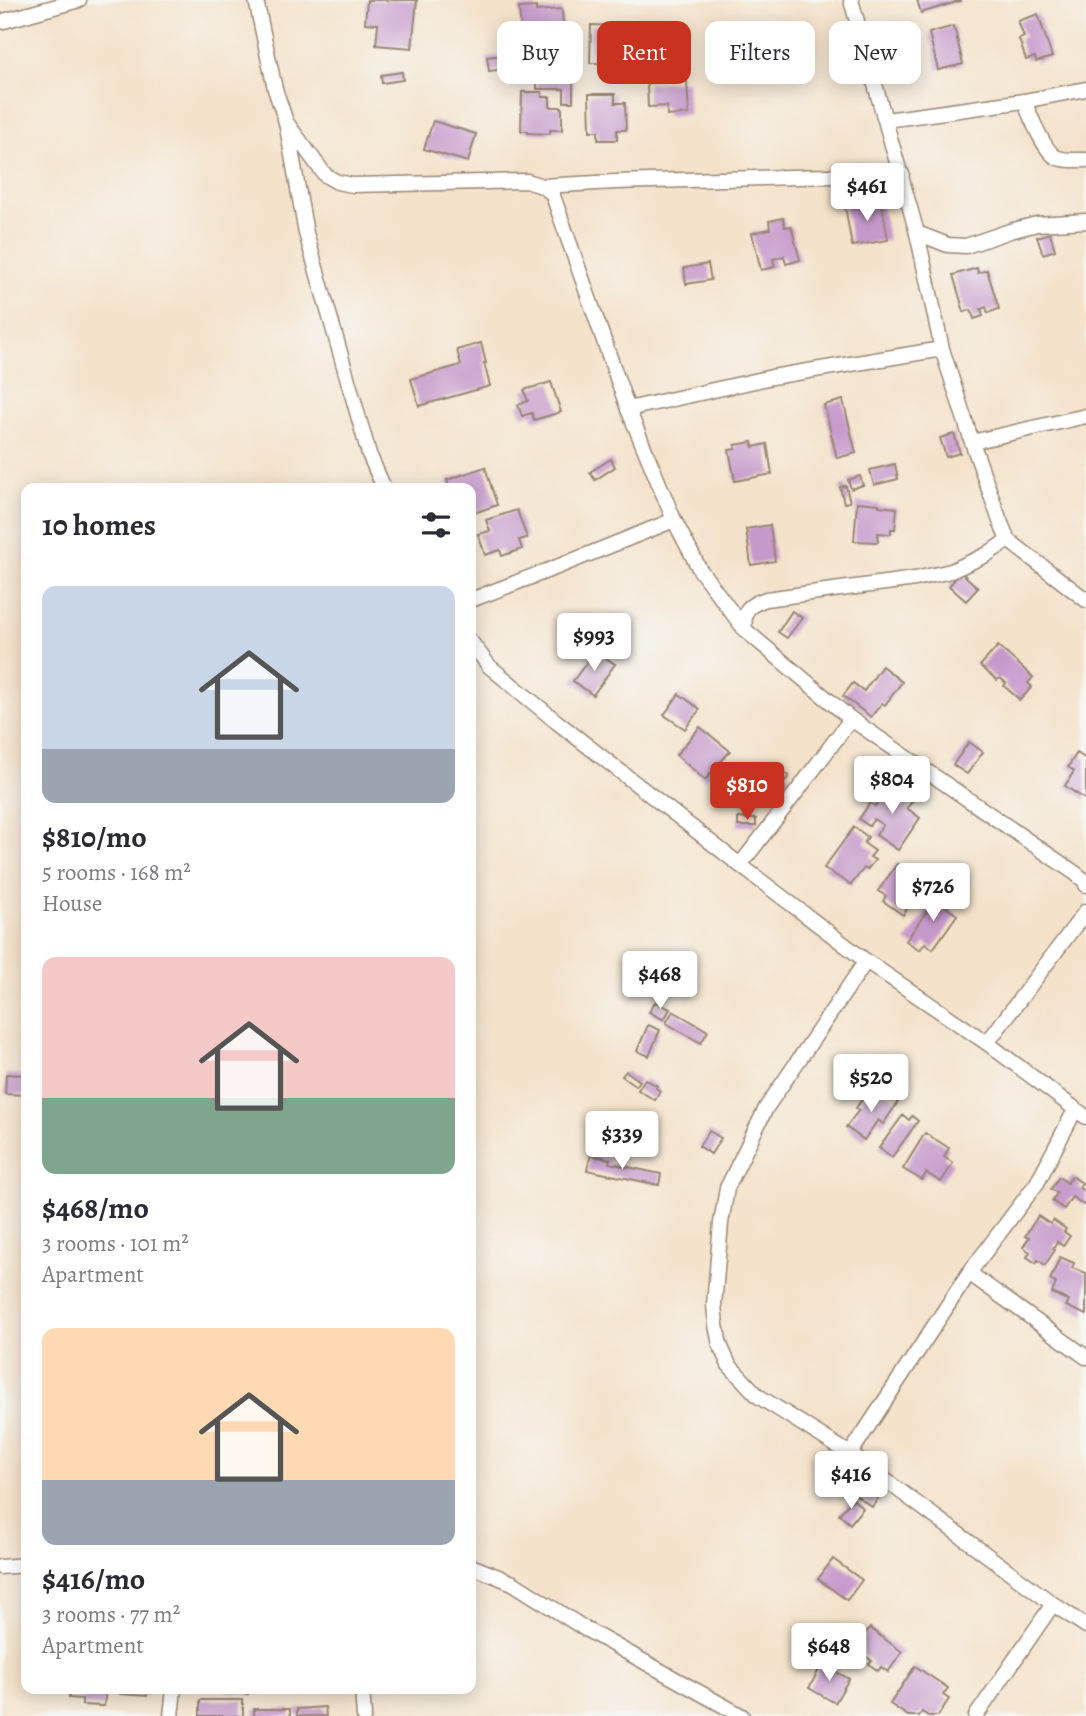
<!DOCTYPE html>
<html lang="en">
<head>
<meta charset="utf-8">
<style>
	:root { --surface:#fff; --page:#f7f7f7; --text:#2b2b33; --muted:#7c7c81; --accent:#c8321e }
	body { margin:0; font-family:Alegreya,serif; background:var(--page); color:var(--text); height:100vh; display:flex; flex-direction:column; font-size:26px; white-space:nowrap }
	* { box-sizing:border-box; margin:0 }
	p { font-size:23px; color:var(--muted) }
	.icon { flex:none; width:38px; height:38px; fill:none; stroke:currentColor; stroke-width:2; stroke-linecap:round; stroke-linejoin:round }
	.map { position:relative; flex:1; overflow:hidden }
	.side { position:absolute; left:21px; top:483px; width:455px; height:1211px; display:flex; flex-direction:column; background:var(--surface); border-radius:14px; box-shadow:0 4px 18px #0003 }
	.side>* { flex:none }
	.guide { position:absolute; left:497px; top:21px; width:483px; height:63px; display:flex; gap:14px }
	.price { position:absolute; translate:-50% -60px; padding:0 16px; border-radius:7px; background:#fff; color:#222; font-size:23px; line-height:46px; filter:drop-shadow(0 2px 4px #0008) }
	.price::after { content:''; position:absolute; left:50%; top:42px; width:21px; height:16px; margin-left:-10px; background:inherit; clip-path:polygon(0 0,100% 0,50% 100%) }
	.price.active { background:var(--accent); color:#fff }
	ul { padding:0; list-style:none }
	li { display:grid; align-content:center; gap:14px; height:371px; padding:0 21px }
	li span { display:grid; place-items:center; height:217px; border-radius:14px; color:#555 }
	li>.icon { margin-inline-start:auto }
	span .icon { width:126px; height:126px; fill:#fffc; stroke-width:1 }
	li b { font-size:30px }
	h2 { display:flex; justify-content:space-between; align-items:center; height:84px; padding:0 21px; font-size:30px }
	.chip { padding:0 24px; border-radius:14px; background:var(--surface); box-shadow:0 4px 18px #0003; font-size:24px; line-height:63px }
	.chip.active { background:var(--accent); color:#fff }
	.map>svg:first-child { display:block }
	.building { fill:#c699cb }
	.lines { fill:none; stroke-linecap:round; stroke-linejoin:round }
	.street-casing { stroke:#988674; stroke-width:17 }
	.street { stroke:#fff; stroke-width:14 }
</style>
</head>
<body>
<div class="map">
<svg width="1086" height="1716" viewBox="0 0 1086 1716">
	<rect width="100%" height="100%" fill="#f6f6f2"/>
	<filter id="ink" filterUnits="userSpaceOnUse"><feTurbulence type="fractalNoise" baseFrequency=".0143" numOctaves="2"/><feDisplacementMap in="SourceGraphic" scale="14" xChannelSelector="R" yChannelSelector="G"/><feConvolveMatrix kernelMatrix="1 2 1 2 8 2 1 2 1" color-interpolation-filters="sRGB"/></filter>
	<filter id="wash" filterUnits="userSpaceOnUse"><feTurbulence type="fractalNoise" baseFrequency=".00686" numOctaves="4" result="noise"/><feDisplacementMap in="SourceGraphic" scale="28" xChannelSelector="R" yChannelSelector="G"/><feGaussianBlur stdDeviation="1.57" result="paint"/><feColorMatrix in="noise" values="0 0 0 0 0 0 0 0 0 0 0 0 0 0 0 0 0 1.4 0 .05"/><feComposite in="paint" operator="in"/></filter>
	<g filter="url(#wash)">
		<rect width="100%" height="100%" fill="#f4e2ca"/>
		<g id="blocks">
			<!-- building -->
			<g class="building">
				<path d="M367 0H417L412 48 376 45 378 24 365 23Z"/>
				<path d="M917 0H960V1L921 13Z"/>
				<path d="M536 7V11L562 9 565 53 523 56 519 8Z"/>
				<path d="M1038 14 1052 57 1036 62 1035 57 1026 60 1019 39 1024 37 1018 21Z"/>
				<path d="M591 25 621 26 620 64 590 63Z"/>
				<path d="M954 26 963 64 938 70 929 33Z"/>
				<path d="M513 54 515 68 489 71 487 57Z"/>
				<path d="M638 56 652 57 651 68H660V79L637 77Z"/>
				<path d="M552 62 573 63 572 75 551 74Z"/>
				<path d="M402 72 403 80 382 83 381 75Z"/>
				<path d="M537 78H573V102H564V89H537Z"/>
				<path d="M687 81 689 114 667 116V106L648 107 647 83Z"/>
				<path d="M522 92H542V97H550V107H562V130H550V134L528 133V131H521Z"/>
				<path d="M589 94H615V103H625L626 130H617V140H598V131H590Z"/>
				<path d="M433 121 476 134 468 162 424 149Z"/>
				<path d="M881 199 888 240 852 246 845 206Z"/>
				<path d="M783 218 785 227 791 226 800 260 786 264 784 256 773 259 775 267 761 270 752 233 770 229 769 221Z"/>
				<path d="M1050 233 1055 250 1043 254 1037 237Z"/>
				<path d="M708 264 711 280 686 284 684 268Z"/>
				<path d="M977 268 978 273 987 270 999 309 988 313 986 307 981 309 983 316 974 319 971 310 964 312 953 275Z"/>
				<path d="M481 343 486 363H484L490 386 419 406 411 379 461 365 457 350Z"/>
				<path d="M551 382 561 412 534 420 532 413 522 416 518 405 528 401 524 390Z"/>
				<path d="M843 400 856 453 837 458 824 405Z"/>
				<path d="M954 434 960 453 946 457 940 438Z"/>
				<path d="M752 442 753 447 767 444 772 474 735 481 729 450 736 449 735 445Z"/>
				<path d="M611 459 615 467 595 480 590 472Z"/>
				<path d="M895 464 898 479 874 485 870 470Z"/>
				<path d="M485 467 497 505 471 514V488H449L447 480Z"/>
				<path d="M860 476 863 485 851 489 848 480Z"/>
				<path d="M846 486 850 502 844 503 840 487Z"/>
				<path d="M857 502 879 504V506L897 508 895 529H891V534L878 533V542L854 541Z"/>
				<path d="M517 510 527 538 519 540 522 549 502 556 500 550 485 555 478 534 490 531 486 520Z"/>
				<path d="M770 525 775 561 751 565 746 529Z"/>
				<path d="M961 572 978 588 966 601 949 586Z"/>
				<path d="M792 611 802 618 787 638 778 632Z"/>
				<path d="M998 646 1033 677 1028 683 1032 687 1020 700 1004 686 1006 683 1000 678 997 680 980 666Z"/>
				<path d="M595 651 615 664 593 695 573 681Z"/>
				<path d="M882 666 902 682 885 705 882 703 871 717 843 696 853 683 864 691Z"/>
				<path d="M679 694 700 709 685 729 664 715Z"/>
				<path d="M700 727 730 751 705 780 676 755Z"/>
				<path d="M969 742 983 752 967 774 953 765Z"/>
				<path d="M1077 753 1086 759V800L1065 786 1074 771 1068 767Z"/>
				<path d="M776 768 789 776 782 785 770 777Z"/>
				<path d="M884 785 893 792 897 787 914 799 907 808 920 818 898 850 876 835 883 825 874 819 869 826 859 819 870 803 875 806 878 801 875 798Z"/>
				<path d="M738 818 756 819V826H738Z"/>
				<path d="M854 827 868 837 864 843 875 851 870 857 875 860 867 870 864 868 851 885 824 868Z"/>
				<path d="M897 864 907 872 912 865 929 877 903 915 883 901 886 896 878 891Z"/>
				<path d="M941 891 953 900 947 908 957 915 933 949 925 943 920 950 906 941Z"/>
				<path d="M655 1002 670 1009 664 1020 649 1012Z"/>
				<path d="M673 1011 708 1031 701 1043 666 1023Z"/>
				<path d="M648 1025 660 1030 649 1056 637 1051Z"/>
				<path d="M626 1071 640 1081 636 1086 622 1076Z"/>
				<path d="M6 1074 26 1075V1095L5 1094Z"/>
				<path d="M645 1079 657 1086 656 1088 660 1091 655 1100 638 1090Z"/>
				<path d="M868 1091 879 1099 884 1092 898 1102 883 1124 878 1120 864 1140 846 1127 859 1110 856 1108Z"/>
				<path d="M903 1115 909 1120 912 1116 918 1121 892 1157 879 1148Z"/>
				<path d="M709 1131 721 1138 711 1154 699 1146Z"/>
				<path d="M925 1133 949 1148 944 1157 953 1163 941 1182 926 1173 922 1180 903 1169Z"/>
				<path d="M591 1155 610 1159 609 1163 661 1174 659 1185 587 1170Z"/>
				<path d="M1072 1176 1082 1183 1079 1188 1086 1192V1203L1084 1205 1072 1197 1064 1209 1052 1201 1057 1193 1051 1189 1059 1177 1067 1183Z"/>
				<path d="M1038 1216 1050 1224 1053 1220 1066 1229 1064 1232 1070 1236 1063 1246 1057 1242 1053 1248 1055 1250 1045 1265 1038 1260 1036 1263 1027 1257 1030 1252 1023 1247 1029 1238 1025 1236Z"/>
				<path d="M1060 1257 1074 1263 1072 1268 1086 1273V1315L1066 1306 1069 1301 1052 1293 1056 1283 1050 1280Z"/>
				<path d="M867 1481 882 1492 872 1507 856 1495Z"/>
				<path d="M853 1499 863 1508 850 1524 839 1514Z"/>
				<path d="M833 1559 862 1580 847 1600 818 1579Z"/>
				<path d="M870 1628 902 1652 888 1672 881 1667 878 1671 869 1664 872 1661 855 1648Z"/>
				<path d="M822 1664 849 1679 835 1703 809 1688Z"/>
				<path d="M915 1666 948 1688 943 1695 949 1699 938 1716H928L922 1712 919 1716H908L890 1704Z"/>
				<path d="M69 1689H106L104 1706 82 1705V1699L69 1698Z"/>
				<path d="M120 1689H148L147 1696 120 1694Z"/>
				<path d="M223 1689H248V1694L223 1690Z"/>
				<rect x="200" y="1700" width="43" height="16"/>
				<path d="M325 1707 326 1716H297V1709Z"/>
				<rect x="254" y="1709" width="36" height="7"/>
			</g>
		</g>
	</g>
	<g filter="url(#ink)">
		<use href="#blocks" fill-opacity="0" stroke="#988674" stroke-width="2"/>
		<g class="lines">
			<defs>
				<g id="street">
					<path d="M256 0 275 89 286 122 306 233 369 454 384 488"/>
					<path d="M851 0 917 233 942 349 972 442 1000 521 1008 540 1086 600"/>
					<path d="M0 22 79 0"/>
					<path d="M1024 101C1030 115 1045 154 1058 158 1067 161 1077 160 1086 160"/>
					<path d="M886 120 1024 101 1086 89"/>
					<path d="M286 122 325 175 337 182 353 185 527 181 542 186 552 193 628 409 674 520 700 570 745 630 851 719 1075 873 1085 881 1086 885"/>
					<path d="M542 186 615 182 902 174"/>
					<path d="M917 233 948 245 966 246 1010 231 1037 224 1086 221"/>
					<path d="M628 409 772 377 942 349"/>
					<path d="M972 442 1086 416"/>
					<path d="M471 600 557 567 674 520"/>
					<path d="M745 630C743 609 747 606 766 599L915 579 951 571 986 555 1008 540"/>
					<path d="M471 642 489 666 557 722 740 865 866 961 987 1043 1086 1117"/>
					<path d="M740 865 798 790 851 719"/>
					<path d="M866 961 766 1108 727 1188 721 1223 714 1305 716 1325 720 1345 729 1365 758 1396 850 1454 1053 1604 1086 1626"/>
					<path d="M987 1043 1086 911"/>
					<path d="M969 1273 1086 1357"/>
					<path d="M850 1454 969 1273 1037 1183 1075 1110"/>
					<path d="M471 1566 513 1583 587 1630 742 1716"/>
					<path d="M0 1567 26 1565"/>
					<path d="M362 1689 364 1716"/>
					<path d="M171 1716 174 1689"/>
					<path d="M976 1716 1053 1604"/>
				</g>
			</defs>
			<!-- street casing -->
			<use href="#street" class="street-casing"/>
			<!-- street -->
			<use href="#street" class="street"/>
		</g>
	</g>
</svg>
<b class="price" style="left:867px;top:223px">$461</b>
<b class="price" style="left:594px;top:673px">$993</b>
<b class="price" style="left:892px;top:816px">$804</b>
<b class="price active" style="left:747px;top:822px">$810</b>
<b class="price" style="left:933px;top:923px">$726</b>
<b class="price" style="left:660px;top:1011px">$468</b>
<b class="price" style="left:871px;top:1114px">$520</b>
<b class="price" style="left:622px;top:1171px">$339</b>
<b class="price" style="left:851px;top:1511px">$416</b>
<b class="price" style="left:829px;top:1683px">$648</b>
<div class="guide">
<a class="chip">Buy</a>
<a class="chip active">Rent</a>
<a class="chip">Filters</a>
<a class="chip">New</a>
</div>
<section class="side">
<h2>10 homes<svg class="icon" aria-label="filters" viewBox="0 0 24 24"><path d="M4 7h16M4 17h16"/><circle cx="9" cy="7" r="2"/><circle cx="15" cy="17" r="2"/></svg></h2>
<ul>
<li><span style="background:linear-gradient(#c9d6e8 75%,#9aa5b1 0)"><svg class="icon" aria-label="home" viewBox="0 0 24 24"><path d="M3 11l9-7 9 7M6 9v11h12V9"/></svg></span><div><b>$810/mo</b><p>5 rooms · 168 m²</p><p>House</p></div></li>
<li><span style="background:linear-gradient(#f6c9c9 65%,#7fa58c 0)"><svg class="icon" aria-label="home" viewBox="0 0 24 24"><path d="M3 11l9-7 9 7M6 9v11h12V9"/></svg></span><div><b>$468/mo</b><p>3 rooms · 101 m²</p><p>Apartment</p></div></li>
<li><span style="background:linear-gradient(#ffd9b3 70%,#9aa5b1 0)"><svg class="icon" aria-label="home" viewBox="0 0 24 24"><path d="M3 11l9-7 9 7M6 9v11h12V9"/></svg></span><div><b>$416/mo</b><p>3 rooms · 77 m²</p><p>Apartment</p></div></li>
</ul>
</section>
</div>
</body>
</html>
